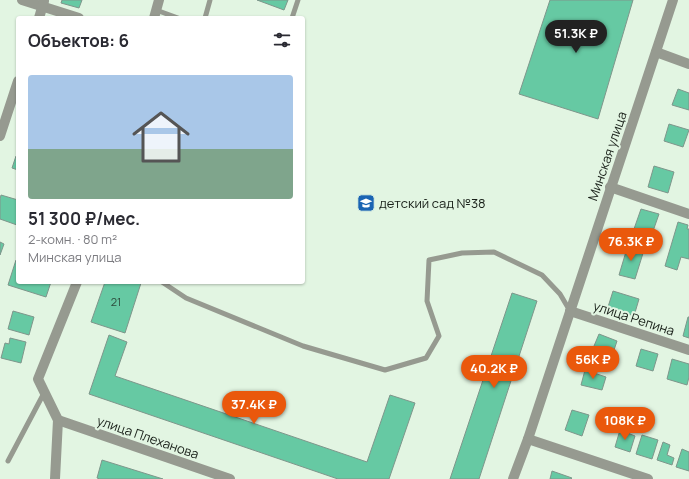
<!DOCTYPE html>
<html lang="ru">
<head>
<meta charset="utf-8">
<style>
	:root { --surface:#fff; --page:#f7f7f7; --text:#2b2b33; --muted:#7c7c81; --line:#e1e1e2; --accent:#ea580c }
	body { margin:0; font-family:Manrope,sans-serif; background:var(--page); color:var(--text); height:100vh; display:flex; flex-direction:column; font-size:15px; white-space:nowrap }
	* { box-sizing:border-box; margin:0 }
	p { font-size:13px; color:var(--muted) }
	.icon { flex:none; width:22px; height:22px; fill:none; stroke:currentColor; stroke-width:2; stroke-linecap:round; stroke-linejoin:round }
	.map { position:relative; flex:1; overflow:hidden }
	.panel { position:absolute; left:16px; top:16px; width:289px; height:268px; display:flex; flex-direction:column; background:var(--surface); border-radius:4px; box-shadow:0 1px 3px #0004 }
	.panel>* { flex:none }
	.price { position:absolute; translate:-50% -34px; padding:0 9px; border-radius:14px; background:var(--accent); color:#fff; font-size:13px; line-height:26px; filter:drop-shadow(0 1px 2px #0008) }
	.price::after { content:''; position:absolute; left:50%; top:24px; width:12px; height:9px; margin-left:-6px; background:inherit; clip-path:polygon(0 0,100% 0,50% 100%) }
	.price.on { background:#222; color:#fff }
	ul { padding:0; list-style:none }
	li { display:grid; align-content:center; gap:8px; height:212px; padding:0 12px }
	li+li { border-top:1px solid var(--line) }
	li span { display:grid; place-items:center; height:124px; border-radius:4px; color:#555 }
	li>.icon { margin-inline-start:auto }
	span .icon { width:72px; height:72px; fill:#fffc; stroke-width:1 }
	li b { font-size:17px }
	h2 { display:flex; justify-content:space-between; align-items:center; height:48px; padding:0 12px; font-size:17px }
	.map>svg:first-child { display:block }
	.building { fill:#66c9a3; stroke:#7e968b }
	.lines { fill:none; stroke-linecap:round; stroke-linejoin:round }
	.service { stroke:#969a90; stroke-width:5 }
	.minor { stroke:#969a90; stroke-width:10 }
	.labels { text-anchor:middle; stroke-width:4; stroke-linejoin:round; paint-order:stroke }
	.number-label { font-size:11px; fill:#2c4a3b }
	.street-label { font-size:13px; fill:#181f18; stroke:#e2f5e2 }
	.poi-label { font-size:13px; fill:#181f18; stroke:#e2f5e2; text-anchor:start }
</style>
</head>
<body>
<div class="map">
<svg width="689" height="479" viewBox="0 0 689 479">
	<rect width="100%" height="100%" fill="#e2f5e2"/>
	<!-- building -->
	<g class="building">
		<path d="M62 0H82L79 8 61 3Z"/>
		<path d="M257 0H288L284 10Z"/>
		<path d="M550 0H633L598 119 519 94Z"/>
		<path d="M678 89 689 93V110L672 105Z"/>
		<path d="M669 124 689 130 683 147 664 141Z"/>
		<path d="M16 156 18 157V170L12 168Z"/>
		<path d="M654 166 674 172 668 193 648 187Z"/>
		<path d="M1 195 18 200 17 225 0 219V199Z"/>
		<path d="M641 209 659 214 652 234 634 229Z"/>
		<path d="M678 222 688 225 687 229H689V259L681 257 677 270 665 266Z"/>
		<path d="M0 242 4 244 0 255Z"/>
		<path d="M628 245 644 250 635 279 619 275Z"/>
		<path d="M16 260H18V282H51L46 297 8 285Z"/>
		<path d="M105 282 141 283 125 333 91 322Z"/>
		<path d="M613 291 639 299 634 316 608 307Z"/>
		<path d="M512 293 537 301 479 479H450Z"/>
		<path d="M13 311 34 317 29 335 8 329Z"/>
		<path d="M688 317H689V338L683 336Z"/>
		<path d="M599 334 617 341 613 353 594 346Z"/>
		<path d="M109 335 127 342 115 376 367 462 390 395 415 403 389 479H338L89 394Z"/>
		<path d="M10 338 26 342 21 363 1 358 5 343 9 344Z"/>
		<path d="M641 349 658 354 653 371 636 366Z"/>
		<path d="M672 359 689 364V377L687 385 667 379Z"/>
		<path d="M585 370 606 377 602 390 581 385Z"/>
		<path d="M572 410 589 415 582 436 565 430Z"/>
		<path d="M620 430 635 436 630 452 615 447Z"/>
		<path d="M642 435 658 440 652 459 636 454Z"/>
		<path d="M663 442 670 445 667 455 674 458 672 465 657 460Z"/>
		<path d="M682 449 689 452V471L676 467Z"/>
		<path d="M102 460 163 479H100L97 478Z"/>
		<path d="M552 471 572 478 571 479H550Z"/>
	</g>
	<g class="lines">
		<!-- service -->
		<g class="service">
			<path d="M156 10 178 18"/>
			<path d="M205 18 210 0"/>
			<path d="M292 18 298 0"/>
			<path d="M162 282 186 298 303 346 385 370 426 358 439 336 427 301 429 260 462 253 494 252 542 275 560 294 570 311"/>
			<path d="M8 461 44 393"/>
		</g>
		<!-- minor -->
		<g class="minor">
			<path d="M22 0 79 18"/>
			<path d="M39 18 44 1"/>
			<path d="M154 18 159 0"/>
			<path d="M656 52 689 64"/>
			<path d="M0 136 18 81"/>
			<path d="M610 187 689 214"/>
			<path d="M570 311 689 350"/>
			<path d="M58 420 230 479"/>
			<path d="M528 439 648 479"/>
			<path d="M55 479 58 420 38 379 77 282"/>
			<path d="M513 479 528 439 673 0"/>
		</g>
	</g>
	<!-- icons -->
	<defs>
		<symbol id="school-square" viewBox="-11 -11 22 22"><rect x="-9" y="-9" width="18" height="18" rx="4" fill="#1a64b3" stroke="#e2f5e2"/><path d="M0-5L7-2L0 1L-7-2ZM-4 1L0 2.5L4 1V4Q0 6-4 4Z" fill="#fff"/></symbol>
	</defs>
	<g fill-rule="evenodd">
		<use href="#school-square" x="356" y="193" width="20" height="20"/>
	</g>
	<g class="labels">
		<!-- number labels -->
		<g class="number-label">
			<text x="116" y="306">21</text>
		</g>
		<!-- street labels -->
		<g class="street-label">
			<text transform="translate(607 156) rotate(-71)" y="5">Минская улица</text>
			<text transform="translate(634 318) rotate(18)" y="5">улица Репина</text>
			<text transform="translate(148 437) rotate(19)" y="5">улица Плеханова</text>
		</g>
		<!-- poi labels -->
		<g class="poi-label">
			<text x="379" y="208">детский сад №38</text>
		</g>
	</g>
</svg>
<b class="price on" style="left:576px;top:54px">51.3K ₽</b>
<b class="price" style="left:631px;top:262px">76.3K ₽</b>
<b class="price" style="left:593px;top:380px">56K ₽</b>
<b class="price" style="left:494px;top:389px">40.2K ₽</b>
<b class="price" style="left:254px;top:425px">37.4K ₽</b>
<b class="price" style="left:625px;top:441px">108K ₽</b>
<section class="panel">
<h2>Объектов: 6<svg class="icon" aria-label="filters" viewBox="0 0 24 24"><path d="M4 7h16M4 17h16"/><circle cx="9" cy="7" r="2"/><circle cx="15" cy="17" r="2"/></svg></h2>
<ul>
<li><span style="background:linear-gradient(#a9c7e8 60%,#7fa58c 0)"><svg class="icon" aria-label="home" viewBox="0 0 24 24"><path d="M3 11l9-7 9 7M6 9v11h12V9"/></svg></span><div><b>51 300 ₽/мес.</b><p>2-комн. · 80 m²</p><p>Минская улица</p></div></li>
</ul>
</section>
</div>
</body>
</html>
